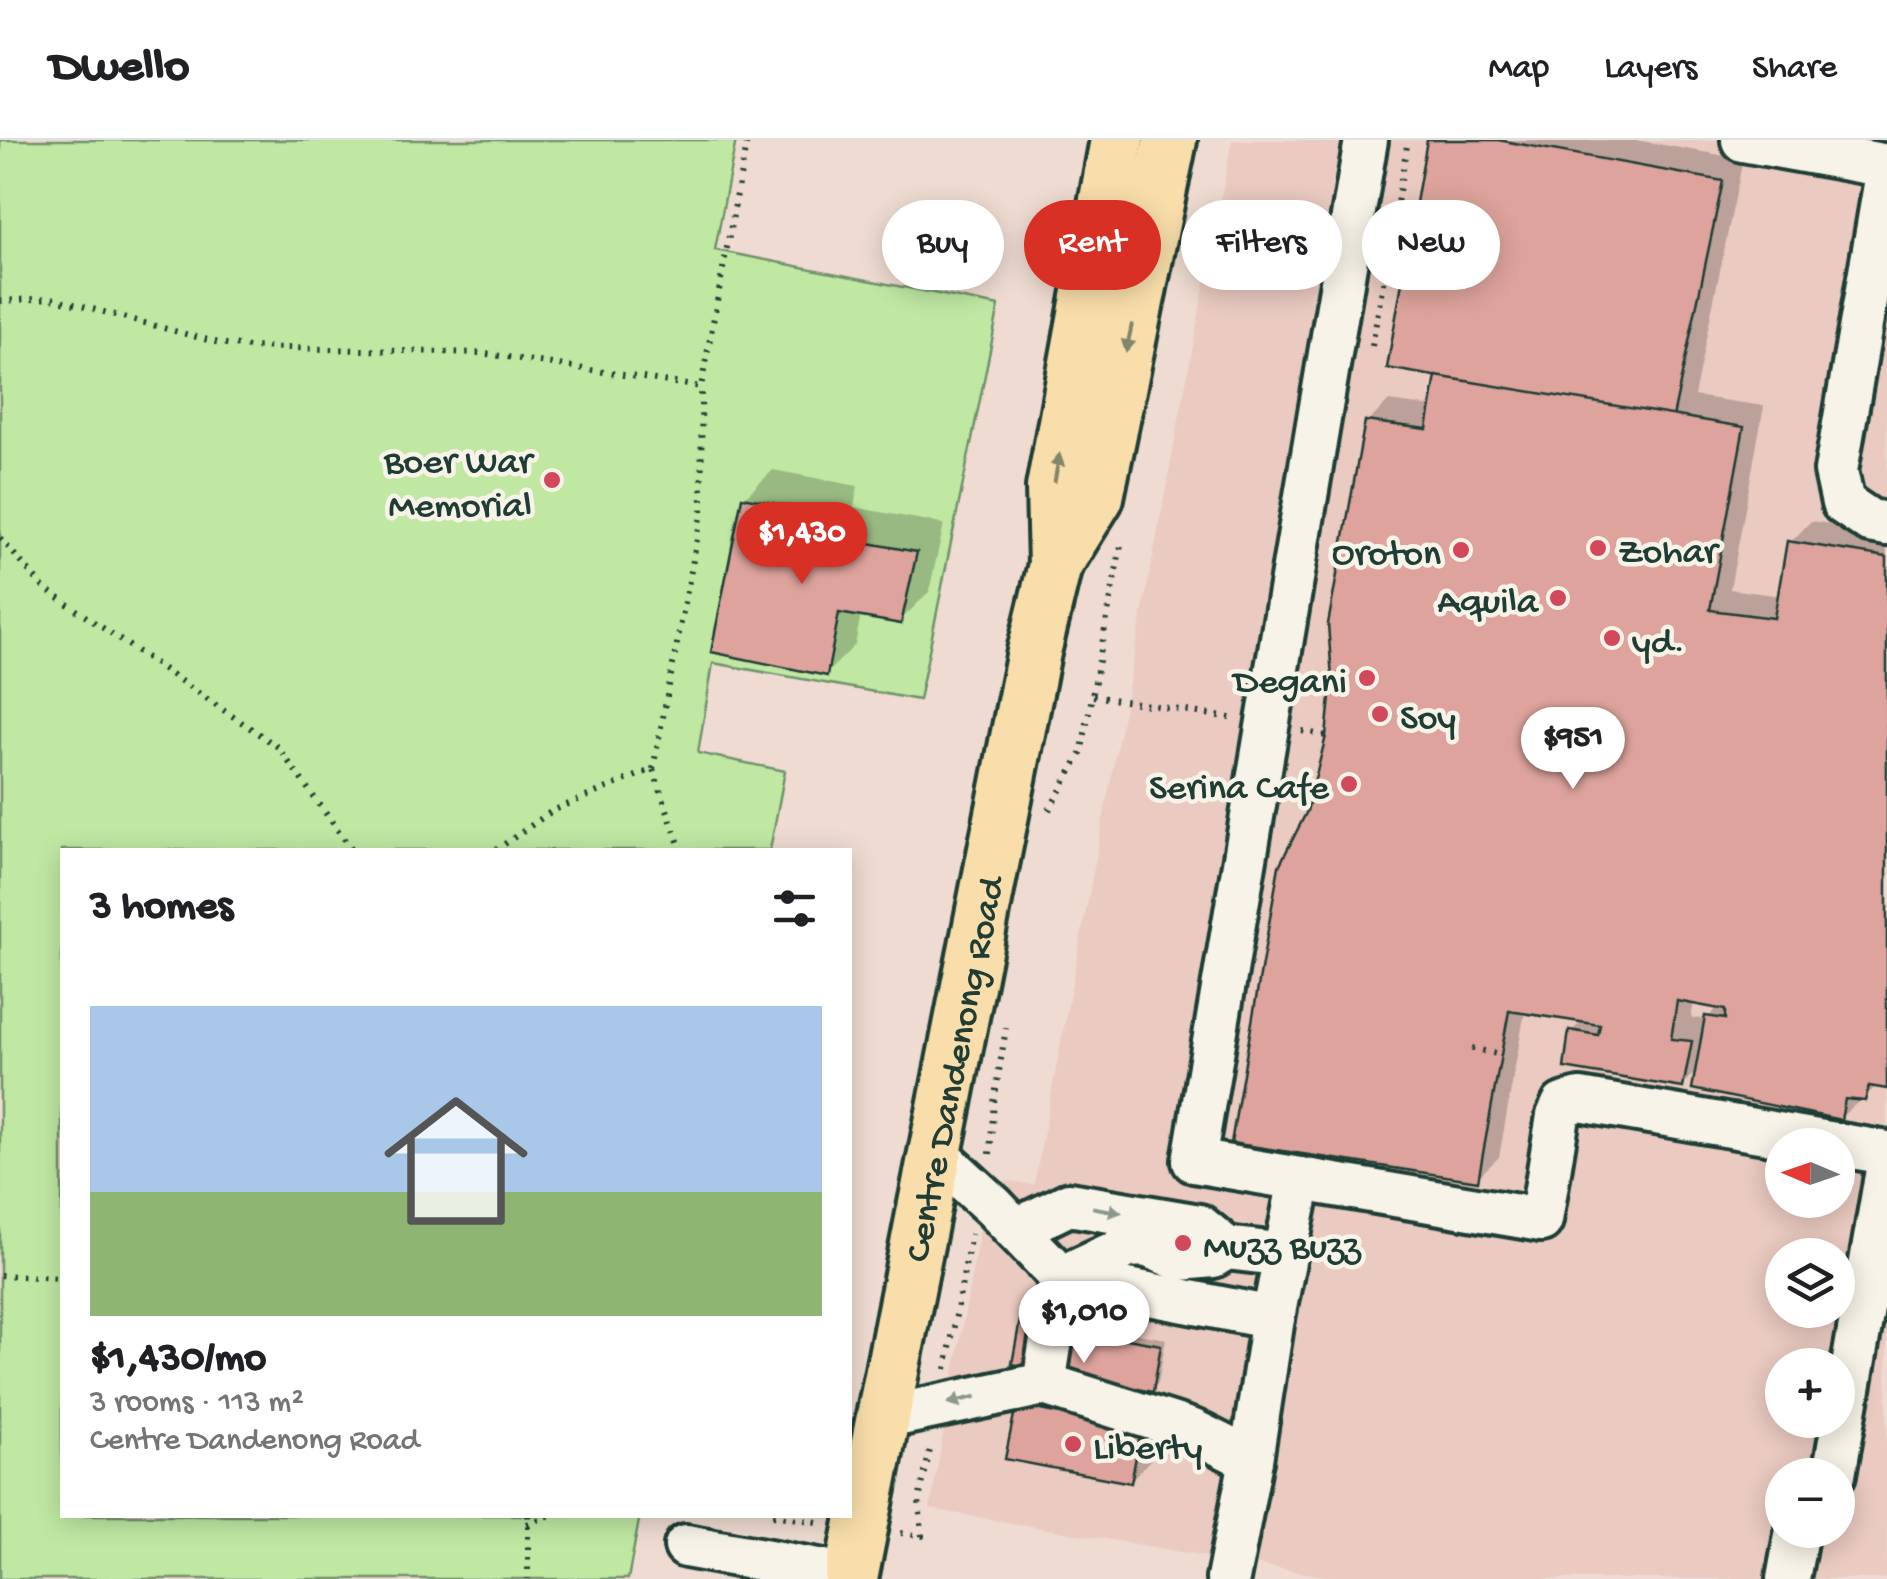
<!DOCTYPE html>
<html lang="en">
<head>
<meta charset="utf-8">
<style>
	:root { --surface:#fff; --page:#f6f6f6; --text:#202124; --muted:#757577; --line:#e0e0e0; --accent:#d93025 }
	body { margin:0; font-family:"Gochi Hand",sans-serif; background:var(--page); color:var(--text); height:100vh; display:flex; flex-direction:column; font-size:38px; white-space:nowrap }
	* { box-sizing:border-box; margin:0 }
	p { font-size:32px; color:var(--muted) }
	.icon { flex:none; width:55px; height:55px; fill:none; stroke:currentColor; stroke-width:2; stroke-linecap:round; stroke-linejoin:round }
	.map { position:relative; flex:1; overflow:hidden }
	.panel { position:absolute; left:60px; top:708px; width:792px; height:670px; display:flex; flex-direction:column; background:var(--surface); border-radius:0px; box-shadow:0 5px 25px #0003 }
	.panel>* { flex:none }
	.guide { position:absolute; left:882px; top:60px; width:852px; height:90px; display:flex; gap:20px }
	.needle { width:65px; rotate:272deg }
	.tools { position:absolute; left:1765px; top:988px; display:grid; gap:20px }
	.tools a { display:grid; place-items:center; width:90px; height:90px; border-radius:50%; background:var(--surface); box-shadow:0 5px 25px #0003; font-size:50px }
	.price { position:absolute; translate:-50% -85px; padding:0 22px; border-radius:35px; background:#fff; color:#222; font-size:32px; line-height:65px; filter:drop-shadow(0 2px 5px #0008) }
	.price::after { content:''; position:absolute; left:50%; top:60px; width:30px; height:22px; margin-left:-15px; background:inherit; clip-path:polygon(0 0,100% 0,50% 100%) }
	.price.active { background:var(--accent); color:#fff }
	ul { padding:0; list-style:none }
	li { display:grid; align-content:center; gap:20px; height:530px; padding:0 30px }
	li span { display:grid; place-items:center; height:310px; border-radius:0px; color:#555 }
	li>.icon { margin-inline-start:auto }
	span .icon { width:180px; height:180px; fill:#fffc; stroke-width:1 }
	li b { font-size:42px }
	h2 { display:flex; justify-content:space-between; align-items:center; height:120px; padding:0 30px; font-size:42px }
	.pill { padding:0 35px; border-radius:45px; background:var(--surface); box-shadow:0 5px 25px #0003; font-size:35px; line-height:90px }
	.pill.active { background:var(--accent); color:#fff }
	header { display:flex; align-items:center; gap:60px; box-sizing:border-box; height:140px; padding:0 50px; background:var(--surface); border-bottom:2px solid var(--line) }
	header strong { font-size:48px }
	nav { display:flex; gap:55px; margin-inline-start:auto; font-size:35px }
	.map>svg:first-child { display:block }
	.built { fill:#eacac1; fill-rule:evenodd }
	.green { fill:#c0e8a3; stroke:#70926c; stroke-width:2.5 }
	.shadow { fill:#0003; fill-rule:evenodd }
	.building { fill:#dda39c; stroke:#1f3d34; stroke-width:2.5 }
	.lines { fill:none; stroke-linecap:round; stroke-linejoin:round }
	.minor-casing { stroke:#1f3d34; stroke-width:50 }
	.major-casing { stroke:#1f3d34; stroke-width:60 }
	.path { stroke:#1f3d34; stroke-width:6; stroke-dasharray:2.5 8; stroke-linecap:butt }
	.minor { stroke:#f7f3e8; stroke-width:42 }
	.major { stroke:#f9deab; stroke-width:52 }
	.oneway { fill:#81856a }
	.oneway2 { fill:#8b988e }
	.poi-dot { fill:#d1495b; stroke:#f7f3e8; stroke-width:4 }
	.labels { text-anchor:middle; stroke-width:9; stroke-linejoin:round; paint-order:stroke }
	.poi-label { font-size:38px; fill:#1f3d34; stroke:#f7f3e8; text-anchor:end }
	.street-label { font-size:38px; fill:#1f3d34; stroke:#f7f3e8 }
</style>
</head>
<body>
<header>
<strong>Dwello</strong>
<nav><a>Map</a><a>Layers</a><a>Share</a></nav>
</header>
<div class="map">
<svg width="1887" height="1439" viewBox="0 0 1887 1439">
	<rect width="100%" height="100%" fill="#efdbd1"/>
	<filter id="ink" filterUnits="userSpaceOnUse"><feTurbulence type="fractalNoise" baseFrequency=".01" numOctaves="2"/><feDisplacementMap in="SourceGraphic" scale="20" xChannelSelector="R" yChannelSelector="G"/><feConvolveMatrix kernelMatrix="1 2 1 2 8 2 1 2 1" color-interpolation-filters="sRGB"/></filter>
	<g filter="url(#ink)">
		<!-- built -->
		<path class="built" d="M1232 0H1887V1439H1342L930 1369 989 1038 1034 1045ZM1782 1005H1838V1060H1782ZM1782 1115H1838V1170H1782ZM1782 1225H1838V1280H1782ZM1782 1335H1838V1390H1782Z"/>
		<!-- green -->
		<path class="green" d="M0 0H736L715 110 999 166 919 560 713 523 698 613 785 631 770 710H62V1375H640L628 1439H0Z"/>
		<!-- shadow -->
		<g class="shadow">
			<path d="M1430 0H1635L1743 19 1694 256 1764 266 1730 449 1781 456 1790 403 1811 381 1887 393V947L1878 945 1841 977 1698 929 1683 945 1572 891 1583 880 1525 871 1499 1017 1477 1038 1309 672 1328 596 1367 283 1389 261 1433 267 1439 234ZM1694 862 1718 866 1707 879 1691 878Z"/>
			<path d="M773 330 858 346 854 367 944 384 929 452 900 481 861 474 855 505 827 533 744 358Z"/>
			<path d="M1028 1174 1166 1199 1158 1243 1152 1249 1105 1241 1161 1268 1151 1319 1130 1341 1008 1317 1040 1245 1022 1181Z"/>
		</g>
		<!-- building -->
		<g class="building">
			<path d="M1427 0H1498L1723 41 1673 277 1387 228Z"/>
			<path d="M1436 236 1744 287 1710 470 1774 478 1787 401 1887 417V949L1869 946 1865 961 1845 959 1841 980 1692 949 1705 876 1725 879V870L1677 861 1671 899 1692 901 1683 948 1564 928 1569 890 1598 895 1600 885 1509 871 1478 1041 1231 1003 1279 726 1307 671 1326 596 1332 538 1328 484 1365 281 1427 289Z"/>
			<path d="M742 357 831 374 826 395 917 412 901 484 839 473 827 536 711 512Z"/>
			<path d="M1020 1180 1161 1205 1153 1252 1101 1243 1093 1287 1048 1279 1057 1232 1012 1224Z"/>
			<path d="M1016 1265 1141 1290 1131 1343 1005 1319Z"/>
		</g>
		<g class="lines">
			<defs>
				<g id="minor">
					<path d="M1366 0 1194 1021 1541 1080 1558 976 1563 965 1580 960 1887 1013"/>
					<path d="M1743 0 1887 26"/>
					<path d="M1887 33 1836 331 1843 363 1870 381 1887 384"/>
					<path d="M934 1012 994 1067 1061 1137 1273 1178 1300 1039"/>
					<path d="M1016 1090 1069 1064 1199 1086 1226 1108 1285 1115"/>
					<path d="M1061 1137 1129 1106 1146 1105 1180 1119 1213 1116 1226 1108"/>
					<path d="M1044 1244 1061 1137"/>
					<path d="M882 1278 1044 1244 1193 1291 1251 1320"/>
					<path d="M1834 1335 1887 1030"/>
					<path d="M686 1406 852 1436"/>
					<path d="M1228 1439 1251 1320 1273 1178"/>
					<path d="M1788 1439 1797 1390"/>
				</g>
				<g id="major">
					<path d="M1055 425 1053 348 1117 0"/>
					<path id="s1" d="M851 1439 1034 512 1055 425 1097 357 1170 0"/>
				</g>
			</defs>
			<!-- minor casing -->
			<use href="#minor" class="minor-casing"/>
			<!-- major casing -->
			<use href="#major" class="major-casing"/>
			<!-- path -->
			<g class="path">
				<path d="M0 161 52 158 219 203 249 207 481 213 701 247 747 0"/>
				<path d="M1372 206 1408 0"/>
				<path d="M0 398 44 448 278 607 352 710"/>
				<path d="M1093 556 1236 579"/>
				<path d="M1302 591 1326 596"/>
				<path d="M653 629 702 373 701 247"/>
				<path d="M1049 670 1081 614 1122 400"/>
				<path d="M496 710 552 671 653 629 681 710"/>
				<path d="M1472 908 1501 915"/>
				<path d="M990 1014 994 962 1006 888"/>
				<path d="M0 1135 62 1138"/>
				<path d="M946 1229 971 1094"/>
				<path d="M528 1375V1439"/>
				<path d="M773 1375 824 1383"/>
				<path d="M527 1384 551 1375"/>
				<path d="M901 1393 922 1396 919 1360 931 1305"/>
			</g>
			<!-- minor -->
			<use href="#minor" class="minor"/>
			<!-- major -->
			<use href="#major" class="major"/>
		</g>
		<!-- one-way arrows -->
		<defs><path id="oneway-solid" d="M-6-.8H1V-3.2L6.5 0L1 3.2V.8H-6Z" transform="scale(2.5)"/></defs>
		<g class="oneway">
			<use href="#oneway-solid" transform="translate(1129 198) rotate(102)"/>
			<use href="#oneway-solid" transform="translate(1057 328) rotate(-80)"/>
		</g>
		<g class="oneway2">
			<use href="#oneway-solid" transform="translate(1107 1070) rotate(10)"/>
			<use href="#oneway-solid" transform="translate(962 1260) rotate(167)"/>
		</g>
	</g>
	<!-- markers -->
	<g class="poi-dot">
		<circle cx="552" cy="340" r="10"/>
		<circle cx="1598" cy="408" r="10"/>
		<circle cx="1461" cy="410" r="10"/>
		<circle cx="1558" cy="458" r="10"/>
		<circle cx="1612" cy="498" r="10"/>
		<circle cx="1367" cy="538" r="10"/>
		<circle cx="1380" cy="574" r="10"/>
		<circle cx="1349" cy="644" r="10"/>
		<circle cx="1183" cy="1103" r="10"/>
		<circle cx="1073" cy="1304" r="10"/>
	</g>
	<g class="labels">
		<!-- poi labels -->
		<g class="poi-label">
			<text x="532" y="331">Boer War<tspan x="532" dy="44">Memorial</tspan></text>
			<text x="1618" y="421" text-anchor="start">Zohar</text>
			<text x="1441" y="423">Oroton</text>
			<text x="1538" y="471">Aquila</text>
			<text x="1632" y="511" text-anchor="start">yd.</text>
			<text x="1347" y="551">Degani</text>
			<text x="1400" y="587" text-anchor="start">Soy</text>
			<text x="1329" y="657">Serina Cafe</text>
			<text x="1203" y="1116" text-anchor="start">Muzz Buzz</text>
			<text x="1093" y="1317" text-anchor="start">Liberty</text>
		</g>
		<!-- street labels -->
		<g class="street-label">
			<text dy="13" stroke="none"><textPath href="#s1" startOffset="520">Centre Dandenong Road</textPath></text>
		</g>
	</g>
</svg>
<div class="tools">
<a><svg class="needle" viewBox="-14 -14 28 28"><path d="M0-13l5 13h-10z" fill="#e53935"/><path d="M0 13l5-13h-10z" fill="#757577"/></svg></a>
<a><svg class="icon" aria-label="layers" viewBox="0 0 24 24"><path d="M12 4l9 5-9 5-9-5zM3 14l9 5 9-5"/></svg></a>
<a>+</a>
<a>−</a>
</div>
<b class="price active" style="left:802px;top:447px">$1,430</b>
<b class="price" style="left:1573px;top:652px">$951</b>
<b class="price" style="left:1084px;top:1226px">$1,010</b>
<div class="guide">
<a class="pill">Buy</a>
<a class="pill active">Rent</a>
<a class="pill">Filters</a>
<a class="pill">New</a>
</div>
<section class="panel">
<h2>3 homes<svg class="icon" aria-label="filters" viewBox="0 0 24 24"><path d="M4 7h16M4 17h16"/><circle cx="9" cy="7" r="2"/><circle cx="15" cy="17" r="2"/></svg></h2>
<ul>
<li><span style="background:linear-gradient(#a9c7e8 60%,#8fb573 0)"><svg class="icon" aria-label="home" viewBox="0 0 24 24"><path d="M3 11l9-7 9 7M6 9v11h12V9"/></svg></span><div><b>$1,430/mo</b><p>3 rooms · 113 m²</p><p>Centre Dandenong Road</p></div></li>
</ul>
</section>
</div>
</body>
</html>
